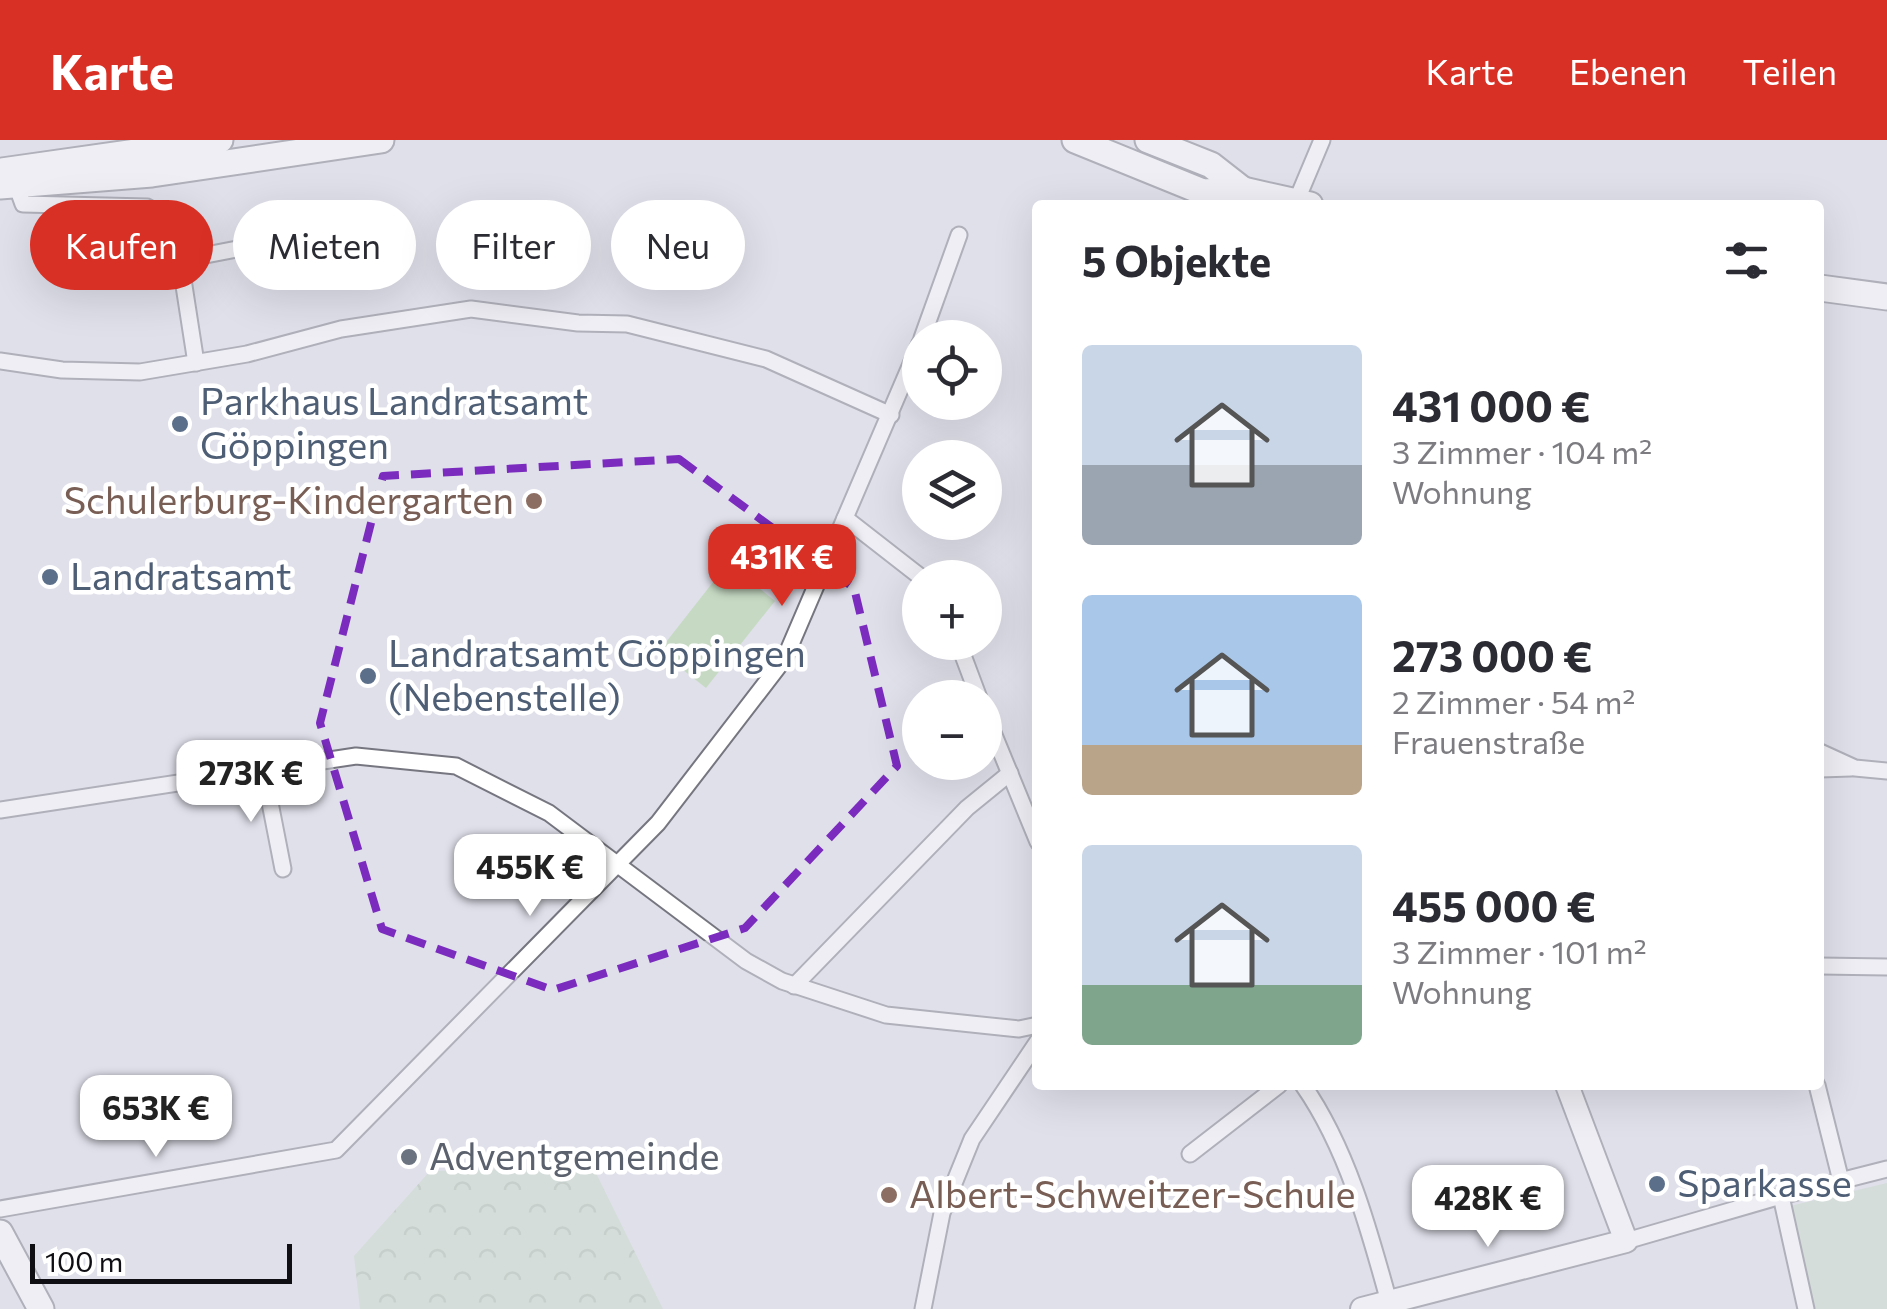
<!DOCTYPE html>
<html lang="de">
<head>
<meta charset="utf-8">
<style>
	:root { --surface:#fff; --page:#f7f7f7; --text:#2b2b33; --muted:#7c7c81; --accent:#d93025 }
	body { margin:0; font-family:Commissioner,sans-serif; background:var(--page); color:var(--text); height:100vh; display:flex; flex-direction:column; font-size:38px; white-space:nowrap }
	* { box-sizing:border-box; margin:0 }
	p { font-size:32px; color:var(--muted) }
	.icon { flex:none; width:55px; height:55px; fill:none; stroke:currentColor; stroke-width:2; stroke-linecap:round; stroke-linejoin:round }
	.map { position:relative; flex:1; overflow:hidden }
	.panel { position:absolute; left:1032px; top:60px; width:792px; height:890px; display:flex; flex-direction:column; background:var(--surface); border-radius:10px; box-shadow:0 10px 40px #0002 }
	.panel>* { flex:none }
	.banner { position:absolute; left:30px; top:60px; width:852px; height:90px; display:flex; gap:20px }
	.controls { position:absolute; left:902px; top:180px; display:grid; gap:20px }
	.controls a { display:grid; place-items:center; width:100px; height:100px; border-radius:50%; background:var(--surface); box-shadow:0 10px 40px #0002; font-size:50px }
	.scale { position:absolute; left:30px; bottom:25px; width:262px; box-sizing:border-box; padding-left:10px; border:5px solid #0f0e12; border-top:0; font-size:28px; line-height:35px; white-space:nowrap; color:#0f0e12; -webkit-text-stroke:8px #fff; paint-order:stroke }
	.price { position:absolute; translate:-50% -85px; padding:0 22px; border-radius:20px; background:#fff; color:#222; font-size:32px; line-height:65px; filter:drop-shadow(0 2px 5px #0008) }
	.price::after { content:''; position:absolute; left:50%; top:60px; width:30px; height:22px; margin-left:-15px; background:inherit; clip-path:polygon(0 0,100% 0,50% 100%) }
	.price.selected { background:var(--accent); color:#fff }
	ul { padding:0; list-style:none }
	li { display:flex; align-items:center; gap:30px; height:250px; padding:0 50px }
	li span { display:grid; place-items:center; flex:none; width:280px; height:200px; border-radius:10px; color:#555 }
	li>.icon { margin-inline-start:auto }
	span .icon { width:120px; height:120px; fill:#fffc; stroke-width:1 }
	li b { font-size:42px }
	h2 { display:flex; justify-content:space-between; align-items:center; height:120px; padding:0 50px; font-size:42px }
	.chip { padding:0 35px; border-radius:45px; background:var(--surface); box-shadow:0 10px 40px #0002; font-size:35px; line-height:90px }
	.chip.selected { background:var(--accent); color:#fff }
	header { display:flex; align-items:center; gap:60px; box-sizing:border-box; height:140px; padding:0 50px; background:var(--accent); color:#fff }
	header strong { font-size:48px }
	nav { display:flex; gap:55px; margin-inline-start:auto; font-size:35px }
	.map>svg:first-child { display:block }
	.park { fill:url(#park-crowns) }
	.pitch { fill:#c6dac3 }
	.lines { fill:none; stroke-linecap:round; stroke-linejoin:round }
	.street-casing { stroke:#767680; stroke-width:19 }
	.secondary-casing { stroke:#767680; stroke-width:26 }
	.primary-casing { stroke:#767680; stroke-width:29 }
	.street { stroke:#fff; stroke-width:15 }
	.secondary { stroke:#fff; stroke-width:22 }
	.primary { stroke:#fff; stroke-width:25 }
	.marked { fill:none; stroke:#7b2cbf; stroke-width:8; stroke-dasharray:20 12; stroke-linejoin:round }
	.service-dot { fill:#5c6f8a; stroke:#fff; stroke-width:4 }
	.education-dot { fill:#8d6e63; stroke:#fff; stroke-width:4 }
	.worship-dot { fill:#6b7280; stroke:#fff; stroke-width:4 }
	.labels { text-anchor:middle; stroke-width:9; stroke-linejoin:round; paint-order:stroke }
	.service-label { font-size:38px; fill:#4e5e75; stroke:#fff; text-anchor:start }
	.education-label { font-size:38px; fill:#785e54; stroke:#fff; text-anchor:end }
	.worship-label { font-size:38px; fill:#5b616d; stroke:#fff; text-anchor:start }
</style>
</head>
<body>
<header>
<strong>Karte</strong>
<nav><a>Karte</a><a>Ebenen</a><a>Teilen</a></nav>
</header>
<div class="map">
<svg width="1887" height="1169" viewBox="0 0 1887 1169">
	<defs>
		<pattern id="park-crowns" width="20" height="18" patternUnits="userSpaceOnUse" patternTransform="scale(2.5)"><rect width="20" height="18" fill="#c6dac3"/><path d="M2 6a3 3 0 1 1 6 0M12 15a3 3 0 1 1 6 0" fill="none" stroke="#a9baa6"/></pattern>
	</defs>
	<rect width="100%" height="100%" fill="#e0e0eb"/>
	<!-- park -->
	<path class="park" d="M593 1027 663 1169H360L354 1116 430 1031Z"/>
	<!-- pitch -->
	<g class="pitch">
		<path d="M728 423 775 461 706 548 659 511Z"/>
		<path d="M1887 1043V1169H1813L1790 1066Z"/>
	</g>
	<g class="lines">
		<defs>
			<g id="street">
				<path d="M14 39 23 64 147 67 167 79 180 120 196 223"/>
				<path d="M1296 62 1322 0"/>
				<path d="M180 120 237 109"/>
				<path d="M922 198 959 95"/>
				<path d="M0 221 62 230 140 232 247 214 341 189 471 169 578 183 627 184 766 219 891 275"/>
				<path d="M845 378 922 438"/>
				<path d="M958 502 979 558"/>
				<path d="M985 573 1038 702"/>
				<path d="M1820 612 1855 628 1887 631"/>
				<path d="M1820 629 1851 628"/>
				<path d="M264 632 283 729"/>
				<path d="M0 670 356 616 456 626 549 673 746 821 782 841 886 875 1019 889 1038 885"/>
				<path d="M1820 826 1887 827"/>
				<path d="M794 846 967 668 1010 633"/>
				<path d="M1303 945C1347 1008 1369 1089 1389 1162"/>
				<path d="M1817 945 1841 1041"/>
				<path d="M1190 1014 1279 945"/>
				<path d="M1781 1056 1806 1169"/>
				<path d="M0 1069 336 1010 658 683 785 518 920 203"/>
				<path d="M1626 1101 1781 1056 1887 1029"/>
				<path d="M923 1169 942 1073 972 999 1038 901"/>
			</g>
			<path id="secondary" d="M1362 1169 1626 1101 1567 945"/>
			<g id="primary">
				<path d="M1075 0 1203 52 1243 50 1310 65"/>
				<path d="M1148 0 1211 25 1243 50"/>
				<path d="M2 31 220 0"/>
				<path d="M0 46 152 34 381 0"/>
				<path d="M1820 148 1887 157"/>
				<path d="M0 1093 41 1169"/>
			</g>
		</defs>
		<!-- street casing -->
		<use href="#street" class="street-casing"/>
		<!-- secondary casing -->
		<use href="#secondary" class="secondary-casing"/>
		<!-- primary casing -->
		<use href="#primary" class="primary-casing"/>
		<!-- street -->
		<use href="#street" class="street"/>
		<!-- secondary -->
		<use href="#secondary" class="secondary"/>
		<!-- primary -->
		<use href="#primary" class="primary"/>
	</g>
	<!-- marked area -->
	<path d="M0 0H1887V1169H0ZM679 319 854 448 897 626 745 788 553 850 382 789 320 583 383 336Z" fill="#e0e0eb" fill-opacity=".55" fill-rule="evenodd"/>
	<path class="marked" d="M679 319 854 448 897 626 745 788 553 850 382 789 320 583 383 336Z"/>
	<!-- markers -->
	<g class="service-dot">
		<circle cx="180" cy="284" r="10"/>
		<circle cx="50" cy="437" r="10"/>
		<circle cx="368" cy="536" r="10"/>
		<circle cx="1657" cy="1044" r="10"/>
	</g>
	<g class="education-dot">
		<circle cx="534" cy="361" r="10"/>
		<circle cx="889" cy="1055" r="10"/>
	</g>
	<circle class="worship-dot" cx="409" cy="1017" r="10"/>
	<g class="labels">
		<!-- service labels -->
		<g class="service-label">
			<text x="200" y="275">Parkhaus Landratsamt<tspan x="200" dy="44">Göppingen</tspan></text>
			<text x="70" y="450">Landratsamt</text>
			<text x="388" y="527">Landratsamt Göppingen<tspan x="388" dy="44">(Nebenstelle)</tspan></text>
			<text x="1677" y="1057">Sparkasse</text>
		</g>
		<!-- education labels -->
		<g class="education-label">
			<text x="514" y="374">Schulerburg-Kindergarten</text>
			<text x="909" y="1068" text-anchor="start">Albert-Schweitzer-Schule</text>
		</g>
		<!-- worship labels -->
		<g class="worship-label">
			<text x="429" y="1030">Adventgemeinde</text>
		</g>
	</g>
</svg>
<div class="controls">
<a><svg class="icon" aria-label="locate" viewBox="0 0 24 24"><circle cx="12" cy="12" r="6"/><path d="M12 2v4M12 18v4M2 12h4M18 12h4"/></svg></a>
<a><svg class="icon" aria-label="layers" viewBox="0 0 24 24"><path d="M12 4l9 5-9 5-9-5zM3 14l9 5 9-5"/></svg></a>
<a>+</a>
<a>−</a>
</div>
<div class="scale">100 m</div>
<b class="price selected" style="left:782px;top:469px">431K €</b>
<b class="price" style="left:251px;top:685px">273K €</b>
<b class="price" style="left:530px;top:779px">455K €</b>
<b class="price" style="left:156px;top:1020px">653K €</b>
<b class="price" style="left:1488px;top:1110px">428K €</b>
<div class="banner">
<a class="chip selected">Kaufen</a>
<a class="chip">Mieten</a>
<a class="chip">Filter</a>
<a class="chip">Neu</a>
</div>
<section class="panel">
<h2>5 Objekte<svg class="icon" aria-label="filters" viewBox="0 0 24 24"><path d="M4 7h16M4 17h16"/><circle cx="9" cy="7" r="2"/><circle cx="15" cy="17" r="2"/></svg></h2>
<ul>
<li><span style="background:linear-gradient(#c9d6e8 60%,#9aa5b1 0)"><svg class="icon" aria-label="home" viewBox="0 0 24 24"><path d="M3 11l9-7 9 7M6 9v11h12V9"/></svg></span><div><b>431 000 €</b><p>3 Zimmer · 104 m²</p><p>Wohnung</p></div></li>
<li><span style="background:linear-gradient(#a9c7e8 75%,#b9a48a 0)"><svg class="icon" aria-label="home" viewBox="0 0 24 24"><path d="M3 11l9-7 9 7M6 9v11h12V9"/></svg></span><div><b>273 000 €</b><p>2 Zimmer · 54 m²</p><p>Frauenstraße</p></div></li>
<li><span style="background:linear-gradient(#c9d6e8 70%,#7fa58c 0)"><svg class="icon" aria-label="home" viewBox="0 0 24 24"><path d="M3 11l9-7 9 7M6 9v11h12V9"/></svg></span><div><b>455 000 €</b><p>3 Zimmer · 101 m²</p><p>Wohnung</p></div></li>
</ul>
</section>
</div>
</body>
</html>
